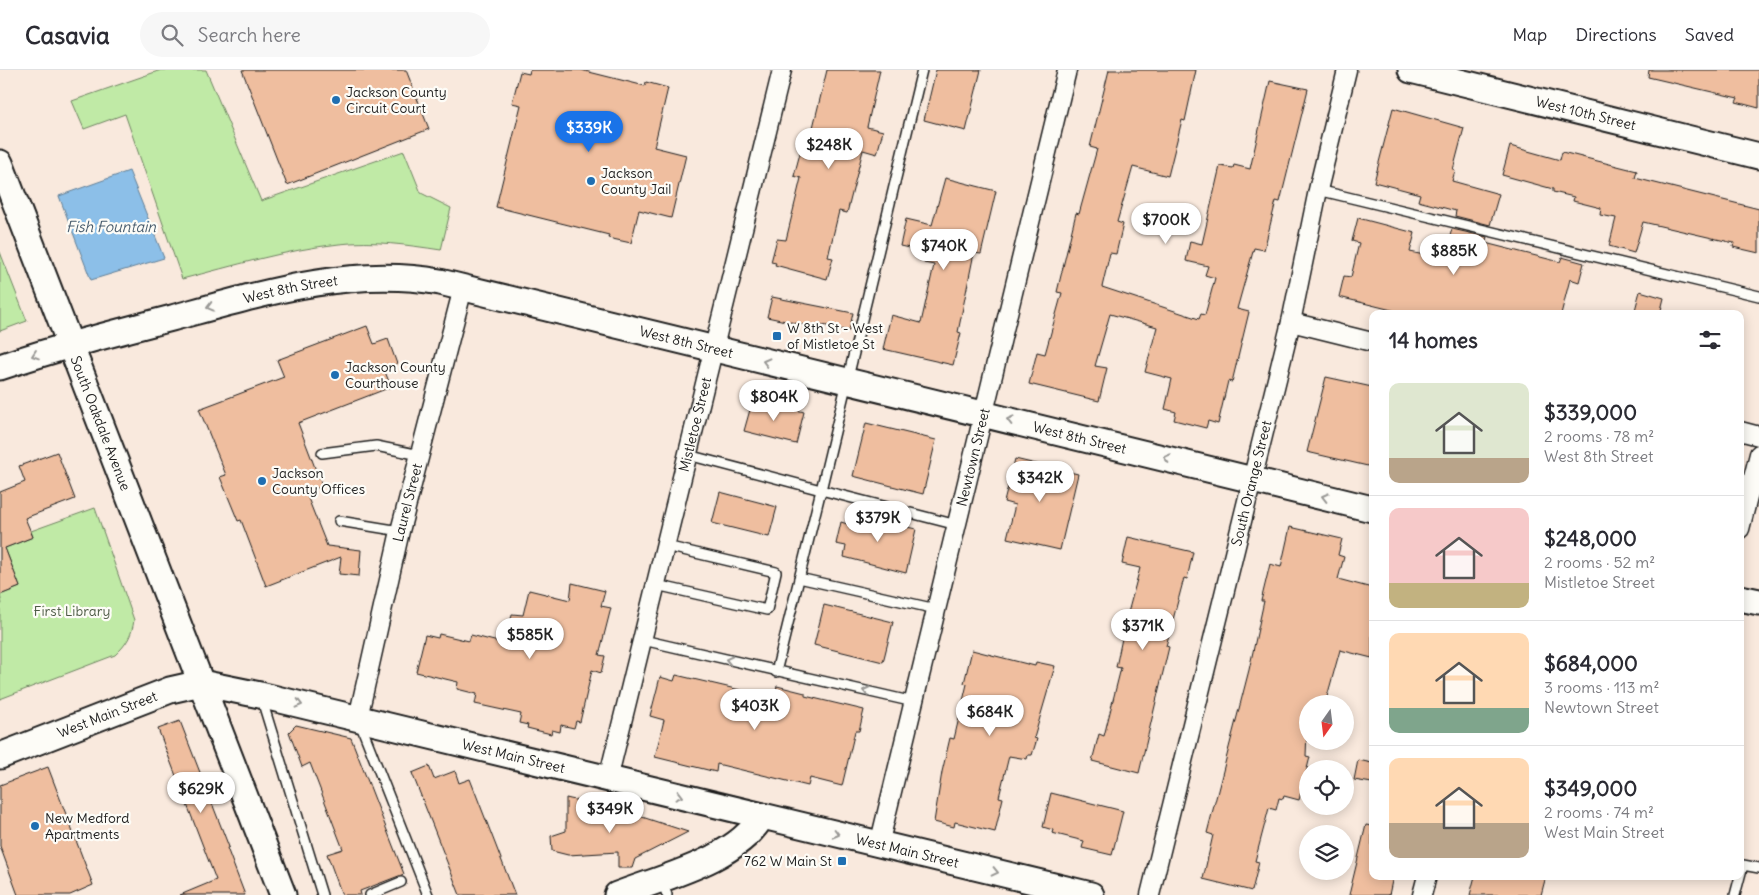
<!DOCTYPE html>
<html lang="en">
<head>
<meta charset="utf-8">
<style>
	:root { --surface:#fff; --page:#f7f7f7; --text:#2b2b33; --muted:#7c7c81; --line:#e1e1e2; --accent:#1a73e8 }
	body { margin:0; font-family:Delius,sans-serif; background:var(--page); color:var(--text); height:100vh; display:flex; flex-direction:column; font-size:19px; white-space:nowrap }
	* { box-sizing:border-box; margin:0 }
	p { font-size:16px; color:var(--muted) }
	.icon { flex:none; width:28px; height:28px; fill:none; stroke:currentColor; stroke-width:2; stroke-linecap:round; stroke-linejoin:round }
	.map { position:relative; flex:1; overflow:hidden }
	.drawer { position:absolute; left:1369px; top:240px; width:375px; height:570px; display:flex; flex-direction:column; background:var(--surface); border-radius:10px; box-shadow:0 2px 12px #0003 }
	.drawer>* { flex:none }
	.needle { width:32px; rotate:194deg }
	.controls { position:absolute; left:1299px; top:625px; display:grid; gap:10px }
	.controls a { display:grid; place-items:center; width:55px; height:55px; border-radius:50%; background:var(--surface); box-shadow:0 2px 12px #0003; font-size:25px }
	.price { position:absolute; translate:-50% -42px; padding:0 11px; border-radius:18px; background:#fff; color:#222; font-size:16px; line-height:32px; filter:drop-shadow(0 1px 2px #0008) }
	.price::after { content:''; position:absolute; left:50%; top:30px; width:15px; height:11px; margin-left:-8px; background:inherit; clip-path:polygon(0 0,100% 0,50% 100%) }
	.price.current { background:var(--accent); color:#fff }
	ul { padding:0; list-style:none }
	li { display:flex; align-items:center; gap:15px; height:125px; padding:0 20px }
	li+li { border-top:1px solid var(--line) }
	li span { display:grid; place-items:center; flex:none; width:140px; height:100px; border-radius:10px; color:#555 }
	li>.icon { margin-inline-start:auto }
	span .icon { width:60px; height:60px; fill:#fffc; stroke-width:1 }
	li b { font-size:21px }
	h2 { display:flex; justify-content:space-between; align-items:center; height:60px; padding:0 20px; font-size:21px }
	header { display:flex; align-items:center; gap:30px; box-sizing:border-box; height:70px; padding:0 25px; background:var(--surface); border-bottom:1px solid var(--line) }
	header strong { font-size:24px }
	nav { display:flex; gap:28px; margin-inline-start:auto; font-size:18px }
	.search { width:350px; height:45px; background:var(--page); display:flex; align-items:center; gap:12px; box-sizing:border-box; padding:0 18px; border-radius:28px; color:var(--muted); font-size:19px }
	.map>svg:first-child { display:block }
	.green { fill:#c0eaa6; stroke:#6e8361 }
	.water { fill:#8cbfe8; stroke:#5f7e96 }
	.building { fill:#efbe9f; stroke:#1c1c1c }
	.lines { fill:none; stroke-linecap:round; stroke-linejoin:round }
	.lane-casing { stroke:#1c1c1c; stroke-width:12 }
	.street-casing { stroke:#1c1c1c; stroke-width:21 }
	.secondary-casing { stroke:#1c1c1c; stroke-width:29 }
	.lane { stroke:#fdfcf7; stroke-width:9 }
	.street { stroke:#fdfcf7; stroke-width:18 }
	.secondary { stroke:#fdfcf7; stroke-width:25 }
	.oneway { stroke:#989794 }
	.poi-dot { fill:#1f6fb2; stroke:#fdfcf7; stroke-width:2 }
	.labels { text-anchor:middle; stroke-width:4.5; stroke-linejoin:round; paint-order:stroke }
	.poi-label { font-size:14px; fill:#1c1c1c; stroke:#fdfcf7; text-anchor:start }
	.street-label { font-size:14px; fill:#1c1c1c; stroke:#fdfcf7 }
	.park-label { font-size:14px; fill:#4d5a45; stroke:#fdfcf7 }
	.water-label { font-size:15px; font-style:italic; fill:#495d6e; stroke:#fdfcf7 }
</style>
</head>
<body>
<header>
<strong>Casavia</strong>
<div class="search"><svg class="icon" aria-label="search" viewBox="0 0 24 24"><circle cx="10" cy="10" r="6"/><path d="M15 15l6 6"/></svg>Search here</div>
<nav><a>Map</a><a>Directions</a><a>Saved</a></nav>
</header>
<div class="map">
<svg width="1759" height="825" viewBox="0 0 1759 825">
	<rect width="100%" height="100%" fill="#f9e9dd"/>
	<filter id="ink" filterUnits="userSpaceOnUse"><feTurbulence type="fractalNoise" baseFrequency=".02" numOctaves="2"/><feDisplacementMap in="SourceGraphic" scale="10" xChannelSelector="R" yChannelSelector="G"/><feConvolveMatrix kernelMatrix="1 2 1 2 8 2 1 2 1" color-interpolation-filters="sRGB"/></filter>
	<g filter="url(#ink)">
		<!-- green -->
		<g class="green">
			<path d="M161 0H206L261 131 404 81 421 123 451 138 441 180C408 175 373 170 339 174 285 180 233 196 182 209L125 44 84 59 72 31Z"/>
			<path d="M0 182 27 251 0 261Z"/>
			<path d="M95 438 134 550C132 565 127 574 115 585L0 629V535L2 534 0 525 20 517 5 478 33 467 31 461Z"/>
		</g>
		<!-- water -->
		<path class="water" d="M129 101 164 188 91 210 59 126Z"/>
		<!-- building -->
		<g class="building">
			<path d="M242 0H406L429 59 287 115Z"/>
			<path d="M530 0H581L645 16 646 12 668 18 654 77 686 85 671 148 639 140 631 173 608 168 609 165 496 137 521 35 512 33 520 2 529 4Z"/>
			<path d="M827 0H880L867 57 883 61 877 84 863 80 847 143 839 141 828 187 833 188 827 209 775 195 776 193 771 192 777 169 786 170 801 108 794 106 803 72 809 74Z"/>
			<path d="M936 0H981L966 61 924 50Z"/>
			<path d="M1109 0H1196L1185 51 1182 50 1168 106 1133 97 1117 152 1123 154 1116 184 1110 183 1102 217 1199 249 1201 244 1205 245 1215 208 1205 205 1208 196 1186 191 1190 171 1202 174 1220 96 1233 98 1234 95 1250 99 1270 11 1308 19 1280 132 1276 131 1264 180 1254 178 1237 239 1249 242 1232 312 1228 311 1218 354 1208 351 1206 358 1174 350 1176 342 1165 339 1172 309 1145 302 1157 257 1110 244 1095 296 1107 298 1099 331 1029 314 1037 282 1045 284 1062 223 1057 222 1076 143 1079 144 1097 79 1090 77Z"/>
			<path d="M1649 0H1759V38L1736 32 1738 28 1648 7Z"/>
			<path d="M1393 38 1464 58 1453 100 1455 101 1452 111 1499 124 1490 155 1455 146 1456 141 1418 131 1420 124 1374 112Z"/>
			<path d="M1510 76 1560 90 1562 82 1637 101 1635 108 1759 139V183L1733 177 1734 173 1643 152 1634 183 1609 176 1616 148 1600 145 1601 138 1573 131 1574 127 1553 122V119L1502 105Z"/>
			<path d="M945 108 996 121 981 184 974 183 958 262 961 263 953 295 883 279 891 245 921 253 934 195 924 193 927 182 900 176 906 149 932 155Z"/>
			<path d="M1358 148 1415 163 1410 182 1443 189 1452 159 1487 167 1485 173 1560 192 1562 187 1584 193 1579 212 1570 209 1561 244H1408L1339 227 1344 206 1351 207 1359 173 1352 171Z"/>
			<path d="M1640 221 1664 228 1660 244H1634Z"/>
			<path d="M772 227 853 243 849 261 823 255 818 256V258L767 247Z"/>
			<path d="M367 256 374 274 388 269 397 294 384 299 391 317 298 353 322 416 306 423 327 476 361 480 359 506 339 504 341 487 266 516 241 450 238 451 220 407 226 405 199 339 284 307 277 290Z"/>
			<path d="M1326 307 1372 317V397L1307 382Z"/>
			<path d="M753 329 804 342 796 374 744 361Z"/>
			<path d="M866 353 936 370 923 424 853 406Z"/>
			<path d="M57 382 75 429 25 448 33 467 5 478 20 517 0 525V422L25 412 19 396Z"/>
			<path d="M1015 389 1078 404 1060 480 1007 468 1015 435 1004 432Z"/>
			<path d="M720 422 777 437 769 467 712 453Z"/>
			<path d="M867 448 916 459 906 503 844 487 846 476 836 474 841 452 854 456 856 450 865 453Z"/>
			<path d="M1290 457 1342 469 1338 485 1344 487 1338 509 1372 518V588L1340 580 1325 634H1308L1306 686 1310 687 1299 730 1284 726 1283 729 1279 728 1276 740 1269 738 1255 791 1259 792 1252 821 1203 809 1213 765 1207 763 1249 600 1264 531H1261L1270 494 1281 497Z"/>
			<path d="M1128 467 1193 482 1187 509 1184 508 1166 576 1169 577 1139 703 1092 691 1099 664 1104 666 1121 598 1116 597 1125 554 1140 498 1122 494Z"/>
			<path d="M572 513 605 521 601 536 611 538 599 585 605 586 601 603 592 600 580 652 576 651 574 658 561 655 560 662 552 660 551 664 527 658 528 655 519 653 521 644 475 634 477 624 457 619 458 612 416 602 425 565 438 568 439 564 469 571 471 565 506 574 512 544 523 545 529 520 570 530Z"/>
			<path d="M824 535 893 552 883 592 814 575Z"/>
			<path d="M972 580 1035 596 1036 592 1055 596 1034 668 1037 669 1032 685H1028L1027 689 1009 686 999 727 1003 728 995 762 955 752 954 757 934 752 942 702 950 668 954 669 967 614 964 613Z"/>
			<path d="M676 605 774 628 777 616 805 623V626L864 640 859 661H855L842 716 810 708 808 716 717 694 716 702 655 687 664 650 650 646 657 619 660 607 674 611Z"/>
			<path d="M180 651 229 777 227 778 245 825H180L216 810 158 659Z"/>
			<path d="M296 655 351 668 404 804 360 821 361 825H342L327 784 343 779 310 693 302 697 289 662Z"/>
			<path d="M1358 690 1372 693V713L1354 710Z"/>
			<path d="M429 696 434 709 455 701 459 713 470 709 515 825H460L412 703Z"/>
			<path d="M48 697 93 815 70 825H18L0 776V715Z"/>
			<path d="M1051 723 1123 741 1112 785 1082 778 1084 771 1052 763 1053 760 1043 757Z"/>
			<path d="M566 728 597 735 598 743 637 742 636 745 688 762 635 789 632 798H618V782L568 785 552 781 551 766 566 761Z"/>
			<path d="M1366 755 1372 756V806H1393L1389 825H1349Z"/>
			<path d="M1475 806H1546L1541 825H1470Z"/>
		</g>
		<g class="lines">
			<defs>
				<g id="lane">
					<path d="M922 0 821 420 957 455"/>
					<path d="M1318 120 1759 226"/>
					<path d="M322 383 376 376 420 385"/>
					<path d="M688 385 821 420 776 602"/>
					<path d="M339 451 400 461"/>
					<path d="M799 508 936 539"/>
					<path d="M656 515 767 540 776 502 666 476"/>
					<path d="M643 570 914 632"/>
					<path d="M261 627 322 825"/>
					<path d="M360 653 428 825"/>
					<path d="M662 811 667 825"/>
					<path d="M370 825 401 812"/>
					<path d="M1735 825 1743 795 1759 798"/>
				</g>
				<g id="street">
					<path d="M1291 252 1372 272"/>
					<path d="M1740 361 1759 366"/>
					<path d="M1740 459 1759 384"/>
					<path id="s1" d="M358 648 400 461 463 218"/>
					<path id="s2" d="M608 709 782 0"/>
					<path id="s3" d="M879 775 1067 0"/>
					<path id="s4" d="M1150 825 1291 252 1318 120 1347 0"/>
					<path d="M1422 825 1427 806"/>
				</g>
				<g id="secondary">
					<path id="s5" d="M1411 0 1759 86"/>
					<path id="s6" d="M0 93 283 825"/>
					<path id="s7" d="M0 297C56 278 114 263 172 248 260 224 349 196 440 212L1372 439"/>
					<path d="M1740 528 1759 532"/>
					<path id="s8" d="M0 686 170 620 201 613 260 625 1091 825"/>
					<path d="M617 825C663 807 737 790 762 746"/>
				</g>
			</defs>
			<!-- lane casing -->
			<use href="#lane" class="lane-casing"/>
			<!-- street casing -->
			<use href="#street" class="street-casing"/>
			<!-- secondary casing -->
			<use href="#secondary" class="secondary-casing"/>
			<!-- lane -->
			<use href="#lane" class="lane"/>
			<!-- street -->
			<use href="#street" class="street"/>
			<!-- secondary -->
			<use href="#secondary" class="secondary"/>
		</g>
		<!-- one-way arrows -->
		<defs><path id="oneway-chevron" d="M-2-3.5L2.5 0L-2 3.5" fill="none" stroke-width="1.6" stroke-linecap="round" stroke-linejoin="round" transform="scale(1.25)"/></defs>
		<g class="oneway">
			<use href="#oneway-chevron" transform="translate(210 237) rotate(165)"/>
			<use href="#oneway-chevron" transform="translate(35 285) rotate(161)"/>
			<use href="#oneway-chevron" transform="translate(766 292) rotate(-166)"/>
			<use href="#oneway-chevron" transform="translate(1010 350) rotate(-166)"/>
			<use href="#oneway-chevron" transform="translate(1167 388) rotate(-166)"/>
			<use href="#oneway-chevron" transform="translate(1325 427) rotate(-166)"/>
			<use href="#oneway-chevron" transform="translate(729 590) rotate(-167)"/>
			<use href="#oneway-chevron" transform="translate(866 621) rotate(-168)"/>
			<use href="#oneway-chevron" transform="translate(299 634) rotate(14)"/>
			<use href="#oneway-chevron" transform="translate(679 726) rotate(14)"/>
			<use href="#oneway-chevron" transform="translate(836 764) rotate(14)"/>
			<use href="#oneway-chevron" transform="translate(995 802) rotate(13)"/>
		</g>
	</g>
	<!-- markers -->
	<g class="poi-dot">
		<circle cx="336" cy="30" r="5"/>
		<circle cx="591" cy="111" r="5"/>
		<rect x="772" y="261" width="10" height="10" rx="2.5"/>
		<circle cx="335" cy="305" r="5"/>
		<circle cx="262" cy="411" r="5"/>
		<circle cx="35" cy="756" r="5"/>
		<rect x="837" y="786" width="10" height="10" rx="2.5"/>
	</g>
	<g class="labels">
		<!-- poi labels -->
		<g class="poi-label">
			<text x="346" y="27">Jackson County<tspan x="346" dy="16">Circuit Court</tspan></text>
			<text x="601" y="108">Jackson<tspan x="601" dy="16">County Jail</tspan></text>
			<text x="787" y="263">W 8th St - West<tspan x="787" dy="16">of Mistletoe St</tspan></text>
			<text x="345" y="302">Jackson County<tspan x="345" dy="16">Courthouse</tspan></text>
			<text x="272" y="408">Jackson<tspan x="272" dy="16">County Offices</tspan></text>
			<text x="45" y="753">New Medford<tspan x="45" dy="16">Apartments</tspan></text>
			<text x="832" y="796" text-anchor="end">762 W Main St</text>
		</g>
		<!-- street labels -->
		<g class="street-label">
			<text dy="5" stroke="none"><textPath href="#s5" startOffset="180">West 10th Street</textPath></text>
			<text dy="5" stroke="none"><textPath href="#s7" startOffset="301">West 8th Street</textPath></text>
			<text dy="5" stroke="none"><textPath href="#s7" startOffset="705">West 8th Street</textPath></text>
			<text dy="5" stroke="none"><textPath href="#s6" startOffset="279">South Oakdale Avenue</textPath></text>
			<text dy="5" stroke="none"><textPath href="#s2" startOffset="365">Mistletoe Street</textPath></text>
			<text dy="5" stroke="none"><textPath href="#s7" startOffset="1110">West 8th Street</textPath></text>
			<text dy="5" stroke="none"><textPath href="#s3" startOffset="399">Newtown Street</textPath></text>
			<text dy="5" stroke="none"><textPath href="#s4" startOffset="424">South Orange Street</textPath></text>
			<text dy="5" stroke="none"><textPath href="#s1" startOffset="221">Laurel Street</textPath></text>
			<text dy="5" stroke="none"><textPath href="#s8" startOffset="115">West Main Street</textPath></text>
			<text dy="5" stroke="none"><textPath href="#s8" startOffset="535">West Main Street</textPath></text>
			<text dy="5" stroke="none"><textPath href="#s8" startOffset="940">West Main Street</textPath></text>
		</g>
		<!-- park labels -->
		<g class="park-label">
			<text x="72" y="546">First Library</text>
		</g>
		<!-- water labels -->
		<g class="water-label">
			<text x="111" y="162">Fish Fountain</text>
		</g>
	</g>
</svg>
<div class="controls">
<a><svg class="needle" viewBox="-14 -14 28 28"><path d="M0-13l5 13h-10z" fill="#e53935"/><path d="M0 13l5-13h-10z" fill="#7c7c81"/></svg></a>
<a><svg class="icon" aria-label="locate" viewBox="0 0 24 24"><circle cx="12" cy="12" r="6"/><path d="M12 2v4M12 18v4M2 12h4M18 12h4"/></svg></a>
<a><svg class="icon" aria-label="layers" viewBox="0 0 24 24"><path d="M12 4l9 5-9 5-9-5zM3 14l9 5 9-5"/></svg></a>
</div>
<b class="price current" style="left:589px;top:83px">$339K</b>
<b class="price" style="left:829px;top:100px">$248K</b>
<b class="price" style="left:1166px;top:175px">$700K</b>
<b class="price" style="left:944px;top:201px">$740K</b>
<b class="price" style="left:1454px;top:206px">$885K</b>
<b class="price" style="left:774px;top:352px">$804K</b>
<b class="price" style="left:1040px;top:433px">$342K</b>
<b class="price" style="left:878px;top:473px">$379K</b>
<b class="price" style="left:1143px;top:581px">$371K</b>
<b class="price" style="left:530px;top:590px">$585K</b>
<b class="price" style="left:755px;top:661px">$403K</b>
<b class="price" style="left:990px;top:667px">$684K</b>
<b class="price" style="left:201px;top:744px">$629K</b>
<b class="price" style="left:610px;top:764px">$349K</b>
<section class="drawer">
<h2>14 homes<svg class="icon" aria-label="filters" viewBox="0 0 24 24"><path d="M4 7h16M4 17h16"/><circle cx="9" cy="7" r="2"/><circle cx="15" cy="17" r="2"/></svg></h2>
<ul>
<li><span style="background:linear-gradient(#dfe7d0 75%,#b9a48a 0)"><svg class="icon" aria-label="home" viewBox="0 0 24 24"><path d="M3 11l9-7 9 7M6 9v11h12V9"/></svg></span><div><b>$339,000</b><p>2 rooms · 78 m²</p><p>West 8th Street</p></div></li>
<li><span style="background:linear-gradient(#f6c9c9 75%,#c2b280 0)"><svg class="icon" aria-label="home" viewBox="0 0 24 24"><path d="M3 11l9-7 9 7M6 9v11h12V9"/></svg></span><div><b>$248,000</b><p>2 rooms · 52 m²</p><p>Mistletoe Street</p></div></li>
<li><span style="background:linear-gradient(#ffd9b3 75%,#7fa58c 0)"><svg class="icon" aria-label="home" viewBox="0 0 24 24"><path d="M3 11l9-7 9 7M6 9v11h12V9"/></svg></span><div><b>$684,000</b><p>3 rooms · 113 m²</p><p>Newtown Street</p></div></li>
<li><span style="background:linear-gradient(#ffd9b3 65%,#b9a48a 0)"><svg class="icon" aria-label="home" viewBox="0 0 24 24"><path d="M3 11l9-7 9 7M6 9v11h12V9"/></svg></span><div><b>$349,000</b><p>2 rooms · 74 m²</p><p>West Main Street</p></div></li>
</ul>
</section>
</div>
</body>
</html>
